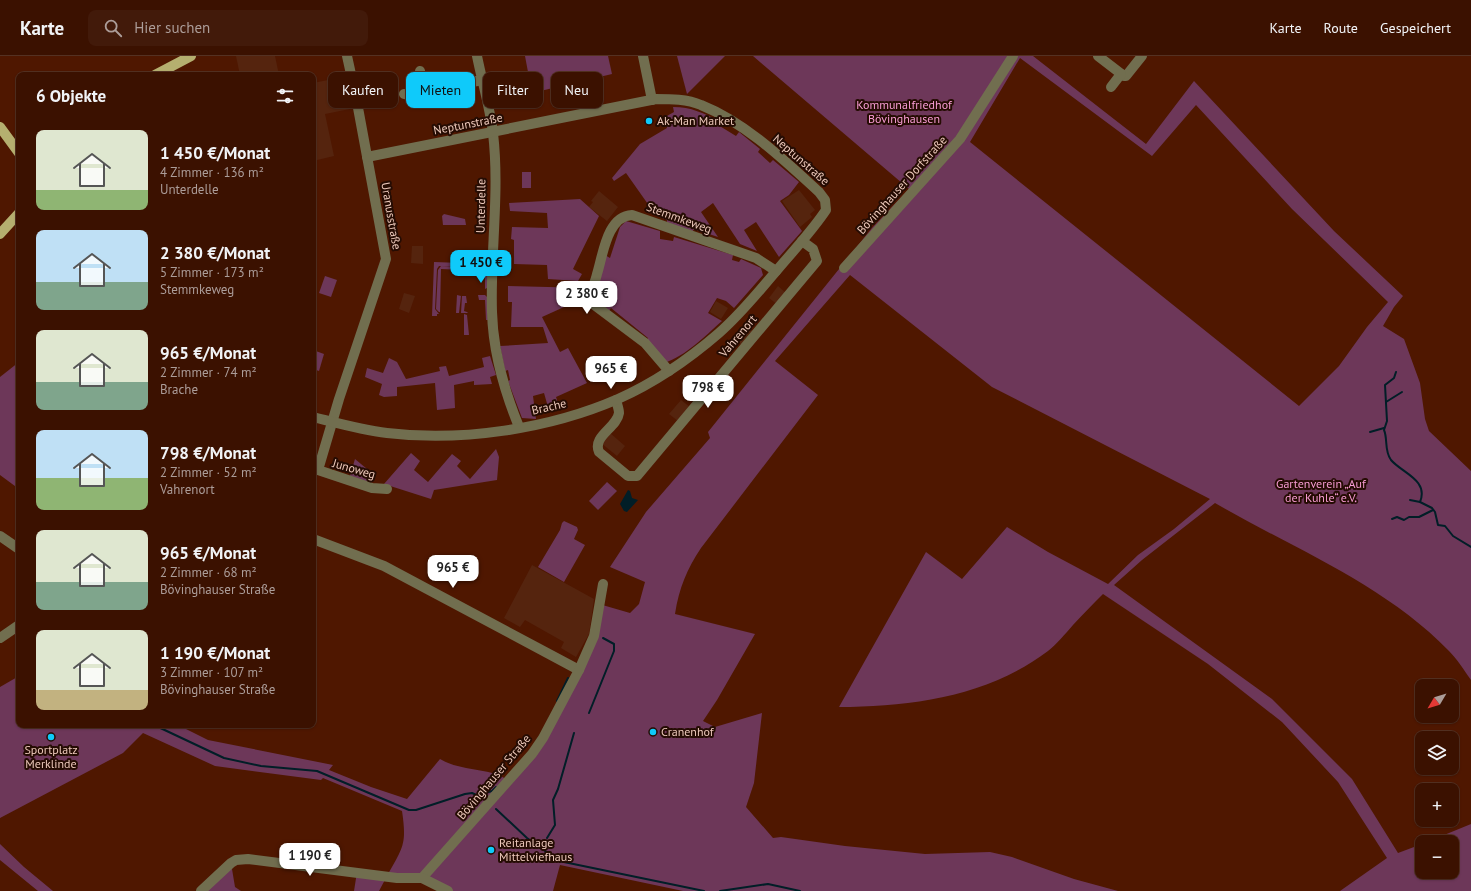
<!DOCTYPE html>
<html lang="de">
<head>
<meta charset="utf-8">
<style>
	:root { --surface:#3b1100; --page:#421a0a; --text:#f1f3f6; --muted:#ac9d99; --line:#543122; --accent:#0fcafa }
	body { margin:0; font-family:"PT Sans",sans-serif; background:var(--page); color:var(--text); height:100vh; display:flex; flex-direction:column; font-size:15px; white-space:nowrap }
	* { box-sizing:border-box; margin:0 }
	p { font-size:13px; color:var(--muted) }
	.icon { flex:none; width:22px; height:22px; fill:none; stroke:currentColor; stroke-width:2; stroke-linecap:round; stroke-linejoin:round }
	.map { position:relative; flex:1; overflow:hidden }
	.side { position:absolute; left:16px; top:16px; width:300px; height:656px; display:flex; flex-direction:column; background:var(--surface); border-radius:8px; box-shadow:0 1px 3px #0004,0 0 0 1px var(--line) }
	.side>* { flex:none }
	.hud { position:absolute; left:328px; top:16px; width:380px; height:36px; display:flex; gap:8px }
	.needle { width:26px; rotate:232deg }
	.tools { position:absolute; left:1415px; top:623px; display:grid; gap:8px }
	.tools a { display:grid; place-items:center; width:44px; height:44px; border-radius:8px; background:var(--surface); box-shadow:0 1px 3px #0004,0 0 0 1px var(--line); font-size:20px }
	.price { position:absolute; translate:-50% -34px; padding:0 9px; border-radius:8px; background:#fff; color:#222; font-size:13px; line-height:26px; filter:drop-shadow(0 1px 2px #0008) }
	.price::after { content:''; position:absolute; left:50%; top:24px; width:12px; height:9px; margin-left:-6px; background:inherit; clip-path:polygon(0 0,100% 0,50% 100%) }
	.price.current { background:var(--accent); color:#111 }
	ul { padding:0; list-style:none }
	li { display:flex; align-items:center; gap:12px; height:100px; padding:0 20px }
	li span { display:grid; place-items:center; flex:none; width:112px; height:80px; border-radius:8px; color:#555 }
	li>.icon { margin-inline-start:auto }
	span .icon { width:48px; height:48px; fill:#fffc; stroke-width:1 }
	li b { font-size:17px }
	h2 { display:flex; justify-content:space-between; align-items:center; height:48px; padding:0 20px; font-size:17px }
	.chip { padding:0 14px; border-radius:8px; background:var(--surface); box-shadow:0 1px 3px #0004,0 0 0 1px var(--line); font-size:14px; line-height:36px }
	.chip.current { background:var(--accent); color:#111 }
	header { display:flex; align-items:center; gap:24px; box-sizing:border-box; height:56px; padding:0 20px; background:var(--surface); border-bottom:1px solid var(--line) }
	header strong { font-size:19px }
	nav { display:flex; gap:22px; margin-inline-start:auto; font-size:14px }
	.search { width:280px; height:36px; background:var(--page); display:flex; align-items:center; gap:10px; box-sizing:border-box; padding:0 14px; border-radius:8px; color:var(--muted); font-size:15px }
	.map>svg:first-child { display:block }
	.built { fill:#55240e }
	.green { fill:#6d3759; fill-rule:evenodd }
	.water { fill:#011e27 }
	.lines { fill:none; stroke-linecap:round; stroke-linejoin:round }
	.stream { stroke:#011e27; stroke-width:2 }
	.minor { stroke:#716e4f; stroke-width:10 }
	.major { stroke:#b5af6f; stroke-width:10 }
	.poi-dot { fill:#0fcafa; stroke:#250c03; stroke-width:1.5 }
	.labels { text-anchor:middle; stroke-width:4; stroke-linejoin:round; paint-order:stroke }
	.park-label { font-size:12px; fill:#f89cd4; stroke:#250c03 }
	.poi-label { font-size:12px; fill:#edc9bb; stroke:#250c03; text-anchor:start }
	.street-label { font-size:12px; fill:#edc9bb; stroke:#250c03 }
</style>
</head>
<body>
<header>
<strong>Karte</strong>
<div class="search"><svg class="icon" aria-label="search" viewBox="0 0 24 24"><circle cx="10" cy="10" r="6"/><path d="M15 15l6 6"/></svg>Hier suchen</div>
<nav><a>Karte</a><a>Route</a><a>Gespeichert</a></nav>
</header>
<div class="map">
<svg width="1471" height="835" viewBox="0 0 1471 835">
	<rect width="100%" height="100%" fill="#4f1700"/>
	<!-- built -->
	<g class="built">
		<path d="M236 0H275L279 19H240Z"/>
		<path d="M343 21 350 53 325 58 334 100 313 105V27Z"/>
		<path d="M799 134 815 154 810 158 812 161 800 171 782 145Z"/>
		<path d="M599 135 618 151 607 165 589 151 593 146 591 145Z"/>
		<path d="M412 190H423V208L411 207Z"/>
		<path d="M778 230 787 238 778 249 769 242Z"/>
		<path d="M404 237 415 240 409 257 399 253Z"/>
		<path d="M716 245 728 252 721 263 710 256Z"/>
		<path d="M748 271 755 277 743 290 737 285Z"/>
		<path d="M681 344 690 351 678 365 669 358Z"/>
		<path d="M610 377 625 390 617 400 601 387Z"/>
		<path d="M532 509 594 543 589 578 576 601 561 592 564 586 525 564 520 571 504 562Z"/>
	</g>
	<!-- green -->
	<g class="green">
		<path d="M525 0H608L612 18 532 37Z"/>
		<path d="M677 0H725L687 38Z"/>
		<path d="M753 0H1033L1146 88 1194 25 1334 175 1403 240 1394 251 1383 270 1404 283 1420 327 1425 363 1429 375 1471 415V624C1464 614 1457 603 1449 595 1384 528 1294 493 1215 447L1142 504 1114 529 1272 643 1352 723 1398 797 1422 788V816H1452V786H1427L1471 768V835H1340L1387 802 1338 726 1282 666 1208 608 1103 538C1093 548 1083 558 1073 569 1065 578 1057 588 1048 595 989 640 911 651 839 651L926 496 962 523 1007 471 1048 496 1108 528 1138 499 1174 473 1210 443 992 331 850 219 775 305 818 339 701 492C687 513 679 532 675 558L755 578 717 644 703 665 715 671 762 657 754 727 746 751 773 782 781 781 845 790 925 798 990 796 1012 801 1074 823 1118 835H683L560 809 553 835H448L435 828 387 820 379 835H354L357 816 387 820C403 791 407 789 402 755L323 722 321 724 215 710 143 677 123 697 0 762V631L19 620V669H178L208 684 333 709 329 714 371 731 407 743 440 703C461 716 491 711 509 725L532 698 579 614 599 548 630 557 639 548 645 526 610 511 646 456 710 382 708 376 872 172 909 133ZM1020 2 1152 100 1196 49 1292 153 1388 246 1367 271 1339 310 1299 350 970 86Z"/>
		<path d="M673 51C691 51 704 57 720 66L718 69 736 80 739 76 760 93 758 96 770 107 773 104 799 126 789 139 780 145 802 175 779 201 756 166 744 174 757 195 740 188 713 147 701 156 718 181 694 173 691 178 667 170V164L648 156 650 151 626 117 614 125 612 122 640 88 667 72 665 61 674 56Z"/>
		<rect x="522" y="116" width="9" height="16"/>
		<path d="M580 143 599 160 573 213 582 218 578 225 548 223 547 209 514 208V184L511 183 512 171 548 172 547 157 510 155 509 147Z"/>
		<path d="M444 158 465 163 466 169H443L442 160Z"/>
		<path d="M626 165 660 175V183L673 185 674 181 733 199 732 204 739 206 741 203 761 212 763 219 734 252 726 245 717 242 708 257 722 265C705 280 686 300 664 307L646 285 648 282 611 252 608 256 592 241 605 199 610 202 620 171Z"/>
		<path d="M434 206 489 208 487 232 485 233V211L439 210 437 213 435 253 439 258H437V260H432Z"/>
		<path d="M441 210 484 212V215L441 213 440 256H439L436 253 438 214Z"/>
		<path d="M325 220 337 224 331 241 319 237Z"/>
		<path d="M508 230 588 232 584 242 542 261 560 296 568 292 587 327 556 341 558 347 548 351 544 337 533 340 536 363 522 362 508 325 510 324 508 314 505 315 500 290 548 287 543 271H511L512 246H508Z"/>
		<path d="M457 239 461 240 459 257H456Z"/>
		<path d="M478 239H485L487 241 488 264H486L485 244H479Z"/>
		<path d="M462 240H466L467 247H465L464 255 467 256 468 257H461Z"/>
		<path d="M464 258 467 259 469 279H464Z"/>
		<path d="M313 294 324 298 319 315 313 313Z"/>
		<path d="M490 300 496 319 490 321 492 328 474 329V325L454 329 455 352 437 354 435 327 397 331V340L384 341 379 339 382 328 365 321 367 312 383 317 389 302 397 306 406 323 440 315 439 311 446 310 449 320 484 311 482 302Z"/>
		<path d="M19 306V433L0 419V321Z"/>
		<path d="M496 393 499 401 497 424 434 434 431 443 384 428 411 397 420 405 414 414 428 426 452 398 461 405 457 410 470 423Z"/>
		<path d="M355 403 373 418 365 428 349 423Z"/>
		<path d="M607 426 617 435 598 454 589 445Z"/>
		<path d="M564 465 577 471 578 474 574 483 585 489 564 526 538 511 560 474 562 467Z"/>
		<path d="M0 788 24 811 53 835H38L0 804Z"/>
		<path d="M231 807 235 831 241 835H201Z"/>
	</g>
	<!-- water -->
	<path class="water" d="M628 434 630 435 632 442 638 444 627 456 624 455 620 448Z"/>
	<g class="lines">
		<!-- stream -->
		<g class="stream">
			<path d="M1396 316 1394 322 1385 329 1387 365 1384 374C1388 383 1384 395 1391 404 1402 417 1429 424 1420 446L1432 452 1435 456 1438 469 1445 470 1453 480 1471 491"/>
			<path d="M1386 346 1402 336"/>
			<path d="M1370 376 1384 372"/>
			<path d="M1410 444 1420 446"/>
			<path d="M1392 463 1397 461 1404 464 1409 461H1419L1433 454"/>
			<path d="M557 645 568 622"/>
			<path d="M589 657 614 595V588L603 582"/>
			<path d="M154 669 224 702 261 710 317 715 409 754H416L465 738 472 737 481 741 482 738 492 735 496 731"/>
			<path d="M496 753 527 782 559 805 704 835"/>
			<path d="M547 782 555 769 553 744 558 733 574 677"/>
			<path d="M720 835 768 828 800 835"/>
		</g>
		<!-- minor -->
		<g class="minor">
			<path d="M347 0 356 41 386 203 339 343 318 414 372 432 387 433"/>
			<path d="M477 0C482 25 490 52 493 77 500 137 490 197 492 256 493 296 504 334 519 371"/>
			<path d="M643 0 652 44"/>
			<path d="M1098 0 1124 20H1126L1142 0"/>
			<path d="M420 15 424 36"/>
			<path d="M1111 31 1121 18"/>
			<path d="M404 38 408 39 482 24"/>
			<path d="M844 212 960 83 1013 0"/>
			<path d="M669 315 645 287 589 245C590 236 595 227 597 218 603 199 607 160 632 159L756 202 776 215"/>
			<path d="M616 344C617 348 619 353 619 357 617 372 592 380 599 396L628 420H637L817 205 813 193 802 185"/>
			<path d="M313 361C337 367 362 374 387 377 461 386 549 373 618 343 654 327 689 303 719 277 741 258 759 235 778 213 794 194 812 175 826 154L825 144 819 136C784 104 746 67 701 49 687 43 671 43 656 43L367 101"/>
			<path d="M0 480 19 493"/>
			<path d="M313 483 384 510 579 614"/>
			<path d="M0 582 19 569"/>
			<path d="M422 822 532 698 543 682 579 614 594 580 603 528"/>
			<path d="M201 835 231 807 236 804 248 803 397 822H422L448 835"/>
		</g>
		<!-- major -->
		<g class="major">
			<path d="M155 19 191 0"/>
			<path d="M0 71 19 97"/>
			<path d="M0 178 19 157"/>
		</g>
	</g>
	<!-- markers -->
	<g class="poi-dot">
		<circle cx="649" cy="65" r="4"/>
		<circle cx="653" cy="676" r="4"/>
		<circle cx="51" cy="681" r="4"/>
		<circle cx="491" cy="794" r="4"/>
	</g>
	<g class="labels">
		<!-- park labels -->
		<g class="park-label">
			<text x="904" y="53">Kommunalfriedhof<tspan x="904" dy="14">Bövinghausen</tspan></text>
			<text x="1321" y="432">Gartenverein „Auf<tspan x="1321" dy="14">der Kuhle“ e.V.</tspan></text>
		</g>
		<!-- poi labels -->
		<g class="poi-label">
			<text x="657" y="69">Ak-Man Market</text>
			<text x="661" y="680">Cranenhof</text>
			<text x="51" y="698" text-anchor="middle">Sportplatz<tspan x="51" dy="14">Merklinde</tspan></text>
			<text x="499" y="791">Reitanlage<tspan x="499" dy="14">Mittelviefhaus</tspan></text>
		</g>
		<!-- street labels -->
		<g class="street-label">
			<text transform="translate(468 68) rotate(-11)" y="4">Neptunstraße</text>
			<text transform="translate(801 104) rotate(41)" y="4">Neptunstraße</text>
			<text transform="translate(902 129) rotate(-48)" y="4">Bövinghauser Dorfstraße</text>
			<text transform="translate(481 150) rotate(-89)" y="4">Unterdelle</text>
			<text transform="translate(391 160) rotate(80)" y="4">Uranusstraße</text>
			<text transform="translate(679 162) rotate(20)" y="4">Stemmkeweg</text>
			<text transform="translate(738 280) rotate(-50)" y="4">Vahrenort</text>
			<text transform="translate(549 351) rotate(-13)" y="4">Brache</text>
			<text transform="translate(354 413) rotate(16)" y="4">Junoweg</text>
			<text transform="translate(494 721) rotate(-50)" y="4">Bövinghauser Straße</text>
		</g>
	</g>
</svg>
<div class="tools">
<a><svg class="needle" viewBox="-14 -14 28 28"><path d="M0-13l5 13h-10z" fill="#e53935"/><path d="M0 13l5-13h-10z" fill="#ac9d99"/></svg></a>
<a><svg class="icon" aria-label="layers" viewBox="0 0 24 24"><path d="M12 4l9 5-9 5-9-5zM3 14l9 5 9-5"/></svg></a>
<a>+</a>
<a>−</a>
</div>
<b class="price current" style="left:481px;top:228px">1 450 €</b>
<b class="price" style="left:587px;top:259px">2 380 €</b>
<b class="price" style="left:611px;top:334px">965 €</b>
<b class="price" style="left:708px;top:353px">798 €</b>
<b class="price" style="left:453px;top:533px">965 €</b>
<b class="price" style="left:310px;top:821px">1 190 €</b>
<div class="hud">
<a class="chip">Kaufen</a>
<a class="chip current">Mieten</a>
<a class="chip">Filter</a>
<a class="chip">Neu</a>
</div>
<section class="side">
<h2>6 Objekte<svg class="icon" aria-label="filters" viewBox="0 0 24 24"><path d="M4 7h16M4 17h16"/><circle cx="9" cy="7" r="2"/><circle cx="15" cy="17" r="2"/></svg></h2>
<ul>
<li><span style="background:linear-gradient(#dfe7d0 75%,#8fb573 0)"><svg class="icon" aria-label="home" viewBox="0 0 24 24"><path d="M3 11l9-7 9 7M6 9v11h12V9"/></svg></span><div><b>1 450 €/Monat</b><p>4 Zimmer · 136 m²</p><p>Unterdelle</p></div></li>
<li><span style="background:linear-gradient(#bfe0f5 65%,#7fa58c 0)"><svg class="icon" aria-label="home" viewBox="0 0 24 24"><path d="M3 11l9-7 9 7M6 9v11h12V9"/></svg></span><div><b>2 380 €/Monat</b><p>5 Zimmer · 173 m²</p><p>Stemmkeweg</p></div></li>
<li><span style="background:linear-gradient(#dfe7d0 65%,#7fa58c 0)"><svg class="icon" aria-label="home" viewBox="0 0 24 24"><path d="M3 11l9-7 9 7M6 9v11h12V9"/></svg></span><div><b>965 €/Monat</b><p>2 Zimmer · 74 m²</p><p>Brache</p></div></li>
<li><span style="background:linear-gradient(#bfe0f5 60%,#8fb573 0)"><svg class="icon" aria-label="home" viewBox="0 0 24 24"><path d="M3 11l9-7 9 7M6 9v11h12V9"/></svg></span><div><b>798 €/Monat</b><p>2 Zimmer · 52 m²</p><p>Vahrenort</p></div></li>
<li><span style="background:linear-gradient(#dfe7d0 65%,#7fa58c 0)"><svg class="icon" aria-label="home" viewBox="0 0 24 24"><path d="M3 11l9-7 9 7M6 9v11h12V9"/></svg></span><div><b>965 €/Monat</b><p>2 Zimmer · 68 m²</p><p>Bövinghauser Straße</p></div></li>
<li><span style="background:linear-gradient(#dfe7d0 75%,#c2b280 0)"><svg class="icon" aria-label="home" viewBox="0 0 24 24"><path d="M3 11l9-7 9 7M6 9v11h12V9"/></svg></span><div><b>1 190 €/Monat</b><p>3 Zimmer · 107 m²</p><p>Bövinghauser Straße</p></div></li>
</ul>
</section>
</div>
</body>
</html>
